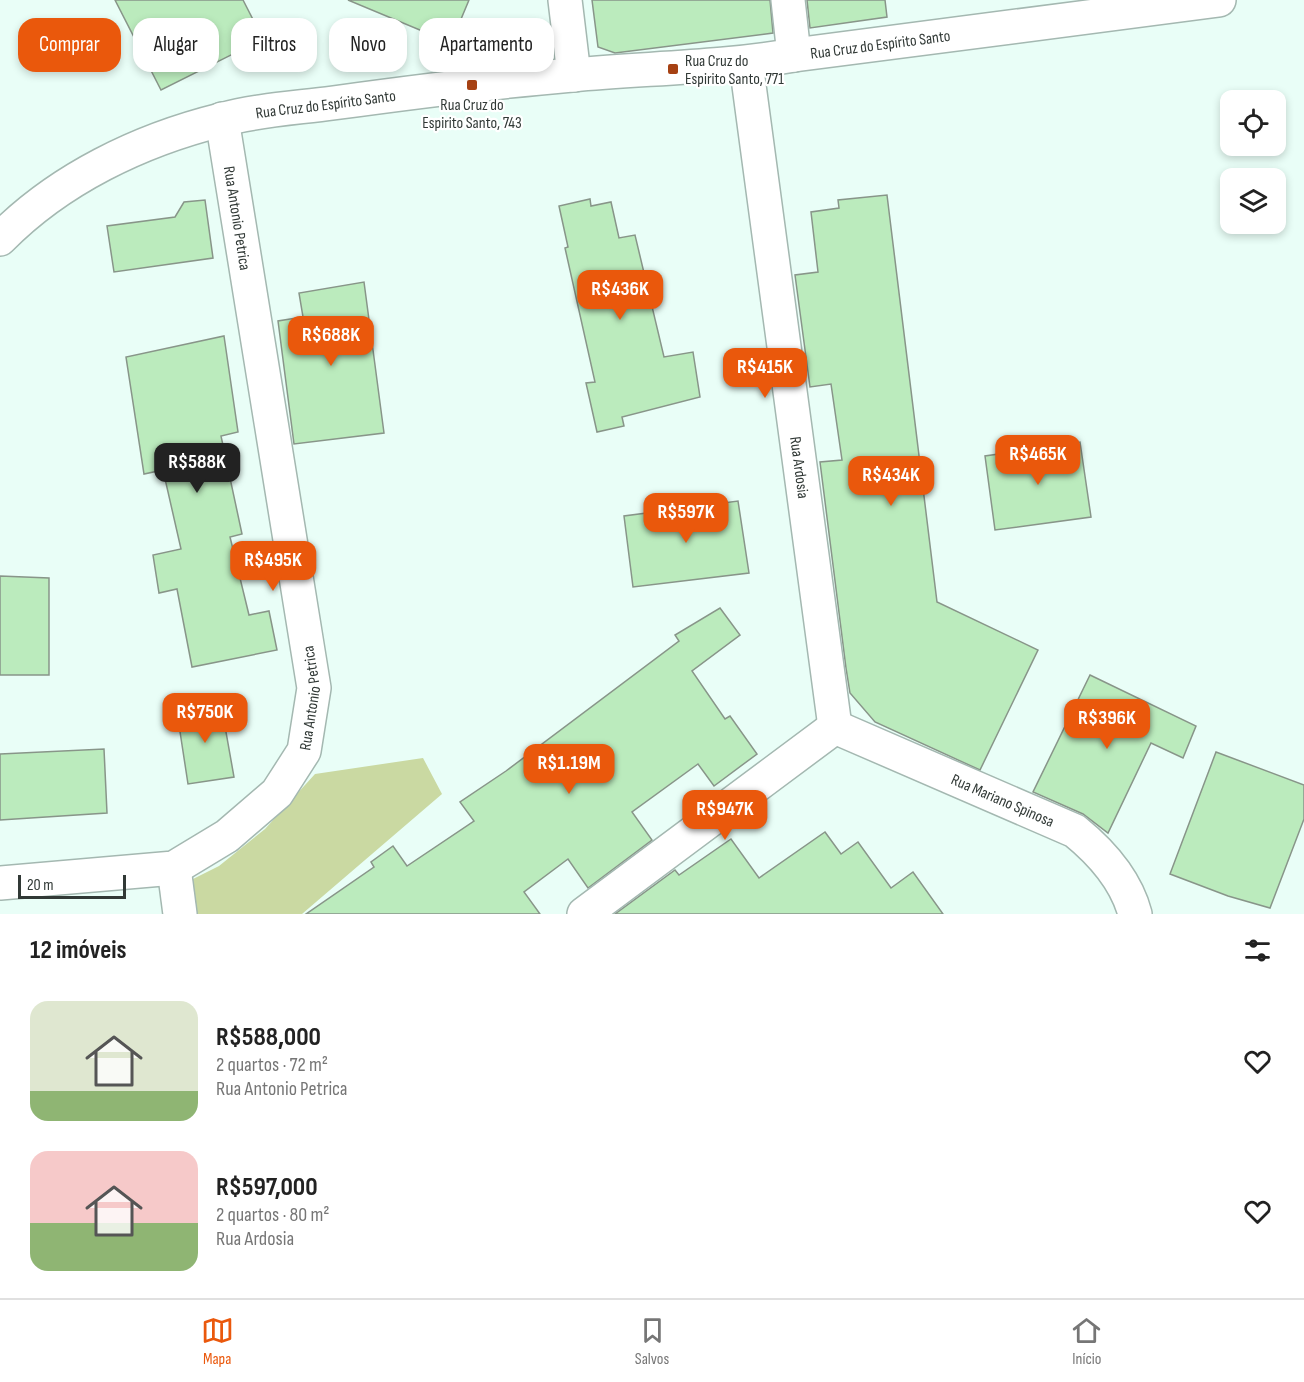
<!DOCTYPE html>
<html lang="pt">
<head>
<meta charset="utf-8">
<style>
	:root { --surface:#fff; --page:#f6f6f6; --text:#222; --muted:#767676; --line:#e0e0e0; --accent:#ea580c }
	body { margin:0; font-family:"Sofia Sans Condensed",sans-serif; background:var(--page); color:var(--text); height:100vh; display:flex; flex-direction:column; font-size:22px; white-space:nowrap }
	* { box-sizing:border-box; margin:0 }
	p { font-size:20px; color:var(--muted) }
	.icon { flex:none; width:33px; height:33px; fill:none; stroke:currentColor; stroke-width:2; stroke-linecap:round; stroke-linejoin:round }
	.map { position:relative; height:914px; overflow:hidden }
	.drawer { display:flex; flex-direction:column; background:var(--surface); flex:1 }
	.drawer>* { flex:none }
	.top-card { position:absolute; left:18px; top:18px; width:600px; height:54px; display:flex; gap:12px }
	.fabs { position:absolute; left:1220px; top:90px; display:grid; gap:12px }
	.fabs a { display:grid; place-items:center; width:66px; height:66px; border-radius:12px; background:var(--surface); box-shadow:0 3px 9px #0003; font-size:30px }
	.scale { position:absolute; left:18px; bottom:15px; width:108px; box-sizing:border-box; padding-left:6px; border:3px solid #313936; border-top:0; font-size:16px; line-height:21px; white-space:nowrap; color:#313936; -webkit-text-stroke:4px #fff; paint-order:stroke }
	.price { position:absolute; translate:-50% -51px; padding:0 14px; border-radius:12px; background:var(--accent); color:#fff; font-size:20px; line-height:39px; filter:drop-shadow(0 2px 3px #0008) }
	.price::after { content:''; position:absolute; left:50%; top:36px; width:18px; height:14px; margin-left:-9px; background:inherit; clip-path:polygon(0 0,100% 0,50% 100%) }
	.price.active { background:#222; color:#fff }
	ul { padding:0; list-style:none }
	li { display:flex; align-items:center; gap:18px; height:150px; padding:0 30px }
	li span { display:grid; place-items:center; flex:none; width:168px; height:120px; border-radius:18px; color:#555 }
	li>.icon { margin-inline-start:auto }
	span .icon { width:72px; height:72px; fill:#fffc; stroke-width:1 }
	li b { font-size:26px }
	h2 { display:flex; justify-content:space-between; align-items:center; height:72px; padding:0 30px; font-size:26px }
	.chip { padding:0 21px; border-radius:18px; background:var(--surface); box-shadow:0 3px 9px #0003; font-size:21px; line-height:54px }
	.chip.active { background:var(--accent); color:#fff }
	.tab-bar { display:flex; justify-content:space-around; align-items:center; height:84px; border-top:2px solid var(--line); background:var(--surface); font-size:16px; color:var(--muted) }
	.tab-bar a { display:grid; justify-items:center; gap:3px }
	.tab-bar .active { color:var(--accent) }
	.map>svg:first-child { display:block }
	.green { fill:#cad9a2 }
	.building { fill:#bbebbd; stroke:#889589; stroke-width:1.5 }
	.lines { fill:none; stroke-linecap:round; stroke-linejoin:round }
	.street-casing { stroke:#a4b8b1; stroke-width:36 }
	.street { stroke:#fff; stroke-width:33 }
	.poi-dot { fill:#a64113; stroke:#fff; stroke-width:2 }
	.labels { text-anchor:middle; stroke-width:4.5; stroke-linejoin:round; paint-order:stroke }
	.street-label { font-size:16px; fill:#313936; stroke:#fff }
	.poi-label { font-size:16px; fill:#313936; stroke:#fff; text-anchor:start }
</style>
</head>
<body>
<div class="map">
<svg width="1304" height="914" viewBox="0 0 1304 914">
	<rect width="100%" height="100%" fill="#e9fef7"/>
	<!-- green -->
	<path class="green" d="M423 758 442 794 302 914H195L189 881 219 866 265 829 315 774Z"/>
	<!-- building -->
	<g class="building">
		<path d="M115 0H243L263 39 161 90Z"/>
		<path d="M348 0H469L451 43Z"/>
		<path d="M592 0H770L773 33 615 53 598 47Z"/>
		<path d="M807 0H885L887 17 810 28Z"/>
		<path d="M887 195 937 602 1038 650 980 770 875 722 850 693 846 668 820 462 842 460 831 384 810 387 795 275 818 272 811 212 839 208 838 200Z"/>
		<path d="M590 199 591 206 611 202 619 238 635 235 664 357 693 352 700 397 622 417 624 426 597 432 586 383 595 382 565 248 568 247 559 206Z"/>
		<path d="M205 200 213 258 114 272 107 226 175 217 184 202Z"/>
		<path d="M364 282 384 433 294 444 278 321 303 317 299 293Z"/>
		<path d="M224 336 238 432 221 436 242 534 230 537 249 615 269 611 277 650 192 667 177 589 159 593 153 555 181 549 163 470 144 474 126 357Z"/>
		<path d="M1080 442 1091 517 995 530 985 456Z"/>
		<path d="M738 501 749 573 633 587 624 516Z"/>
		<path d="M0 576 49 578V675H0Z"/>
		<path d="M720 608 740 635 692 671 725 719 730 716 757 754 714 786 698 764 632 812 652 840 588 888 568 859 524 892 540 914H306L374 867 371 862 393 846 407 866 474 821 460 802 506 771 679 641 675 635Z"/>
		<path d="M1090 675 1196 726 1183 758 1151 743 1108 833 1083 814 1033 792Z"/>
		<path d="M221 704 234 777 188 784 177 712Z"/>
		<path d="M104 749 107 813 0 820V754Z"/>
		<path d="M1216 752 1304 785V819L1270 908 1228 896 1170 874Z"/>
		<path d="M825 832 841 854 858 842 891 888 913 872 943 914H615L675 870 679 875 731 839 759 878Z"/>
	</g>
	<g class="lines">
		<defs>
			<g id="street">
				<path d="M565 0 574 75"/>
				<path d="M788 0 794 55"/>
				<path id="s1" d="M746 63 835 727"/>
				<path id="s2" d="M0 239C59 179 140 140 221 120 257 110 296 108 333 103 413 92 492 82 572 75 646 68 720 68 794 55L1219 0"/>
				<path id="s3" d="M835 727 1075 831C1102 853 1126 880 1135 914"/>
				<path d="M174 868 180 914"/>
				<path id="s4" d="M0 883 174 868 227 836 277 793 304 751 314 688 222 119"/>
				<path d="M584 914 835 727"/>
			</g>
		</defs>
		<!-- street casing -->
		<use href="#street" class="street-casing"/>
		<!-- street -->
		<use href="#street" class="street"/>
	</g>
	<!-- markers -->
	<g class="poi-dot">
		<rect x="667" y="63" width="12" height="12" rx="3"/>
		<rect x="466" y="79" width="12" height="12" rx="3"/>
	</g>
	<g class="labels">
		<!-- street labels -->
		<g class="street-label">
			<text dy="6" stroke="none"><textPath href="#s2" startOffset="918">Rua Cruz do Espírito Santo</textPath></text>
			<text dy="6" stroke="none"><textPath href="#s2" startOffset="360">Rua Cruz do Espírito Santo</textPath></text>
			<text transform="translate(238 218) rotate(81)" y="6">Rua Antonio Petrica</text>
			<text dy="6" stroke="none"><textPath href="#s1" startOffset="408">Rua Ardosia</textPath></text>
			<text dy="6" stroke="none"><textPath href="#s4" startOffset="406">Rua Antonio Petrica</textPath></text>
			<text dy="6" stroke="none"><textPath href="#s3" startOffset="183">Rua Mariano Spinosa</textPath></text>
		</g>
		<!-- poi labels -->
		<g class="poi-label">
			<text x="685" y="66">Rua Cruz do<tspan x="685" dy="18">Espirito Santo, 771</tspan></text>
			<text x="472" y="110" text-anchor="middle">Rua Cruz do<tspan x="472" dy="18">Espirito Santo, 743</tspan></text>
		</g>
	</g>
</svg>
<div class="fabs">
<a><svg class="icon" aria-label="locate" viewBox="0 0 24 24"><circle cx="12" cy="12" r="6"/><path d="M12 2v4M12 18v4M2 12h4M18 12h4"/></svg></a>
<a><svg class="icon" aria-label="layers" viewBox="0 0 24 24"><path d="M12 4l9 5-9 5-9-5zM3 14l9 5 9-5"/></svg></a>
</div>
<div class="scale">20 m</div>
<b class="price" style="left:620px;top:321px">R$436K</b>
<b class="price" style="left:331px;top:367px">R$688K</b>
<b class="price" style="left:765px;top:399px">R$415K</b>
<b class="price" style="left:1038px;top:486px">R$465K</b>
<b class="price active" style="left:197px;top:494px">R$588K</b>
<b class="price" style="left:891px;top:507px">R$434K</b>
<b class="price" style="left:686px;top:544px">R$597K</b>
<b class="price" style="left:273px;top:592px">R$495K</b>
<b class="price" style="left:205px;top:744px">R$750K</b>
<b class="price" style="left:1107px;top:750px">R$396K</b>
<b class="price" style="left:569px;top:795px">R$1.19M</b>
<b class="price" style="left:725px;top:841px">R$947K</b>
<div class="top-card">
<a class="chip active">Comprar</a>
<a class="chip">Alugar</a>
<a class="chip">Filtros</a>
<a class="chip">Novo</a>
<a class="chip">Apartamento</a>
</div>
</div>
<section class="drawer">
<h2>12 imóveis<svg class="icon" aria-label="filters" viewBox="0 0 24 24"><path d="M4 7h16M4 17h16"/><circle cx="9" cy="7" r="2"/><circle cx="15" cy="17" r="2"/></svg></h2>
<ul>
<li><span style="background:linear-gradient(#dfe7d0 75%,#8fb573 0)"><svg class="icon" aria-label="home" viewBox="0 0 24 24"><path d="M3 11l9-7 9 7M6 9v11h12V9"/></svg></span><div><b>R$588,000</b><p>2 quartos · 72 m²</p><p>Rua Antonio Petrica</p></div><svg class="icon" aria-label="heart" viewBox="0 0 24 24"><path d="M12 20l-8-8c-3-5 5-10 8-4 3-6 11-1 8 4z"/></svg></li>
<li><span style="background:linear-gradient(#f6c9c9 60%,#8fb573 0)"><svg class="icon" aria-label="home" viewBox="0 0 24 24"><path d="M3 11l9-7 9 7M6 9v11h12V9"/></svg></span><div><b>R$597,000</b><p>2 quartos · 80 m²</p><p>Rua Ardosia</p></div><svg class="icon" aria-label="heart" viewBox="0 0 24 24"><path d="M12 20l-8-8c-3-5 5-10 8-4 3-6 11-1 8 4z"/></svg></li>
</ul>
</section>
<nav class="tab-bar">
<a class="active"><svg class="icon" aria-label="map" viewBox="0 0 24 24"><path d="M3 6l6-2 6 2 6-2v14l-6 2-6-2-6 2zM9 4v14M15 6v14"/></svg>Mapa</a>
<a><svg class="icon" aria-label="saved" viewBox="0 0 24 24"><path d="M7 4h10v16l-5-4-5 4z"/></svg>Salvos</a>
<a><svg class="icon" aria-label="home" viewBox="0 0 24 24"><path d="M3 11l9-7 9 7M6 9v11h12V9"/></svg>Início</a>
</nav>
</body>
</html>
